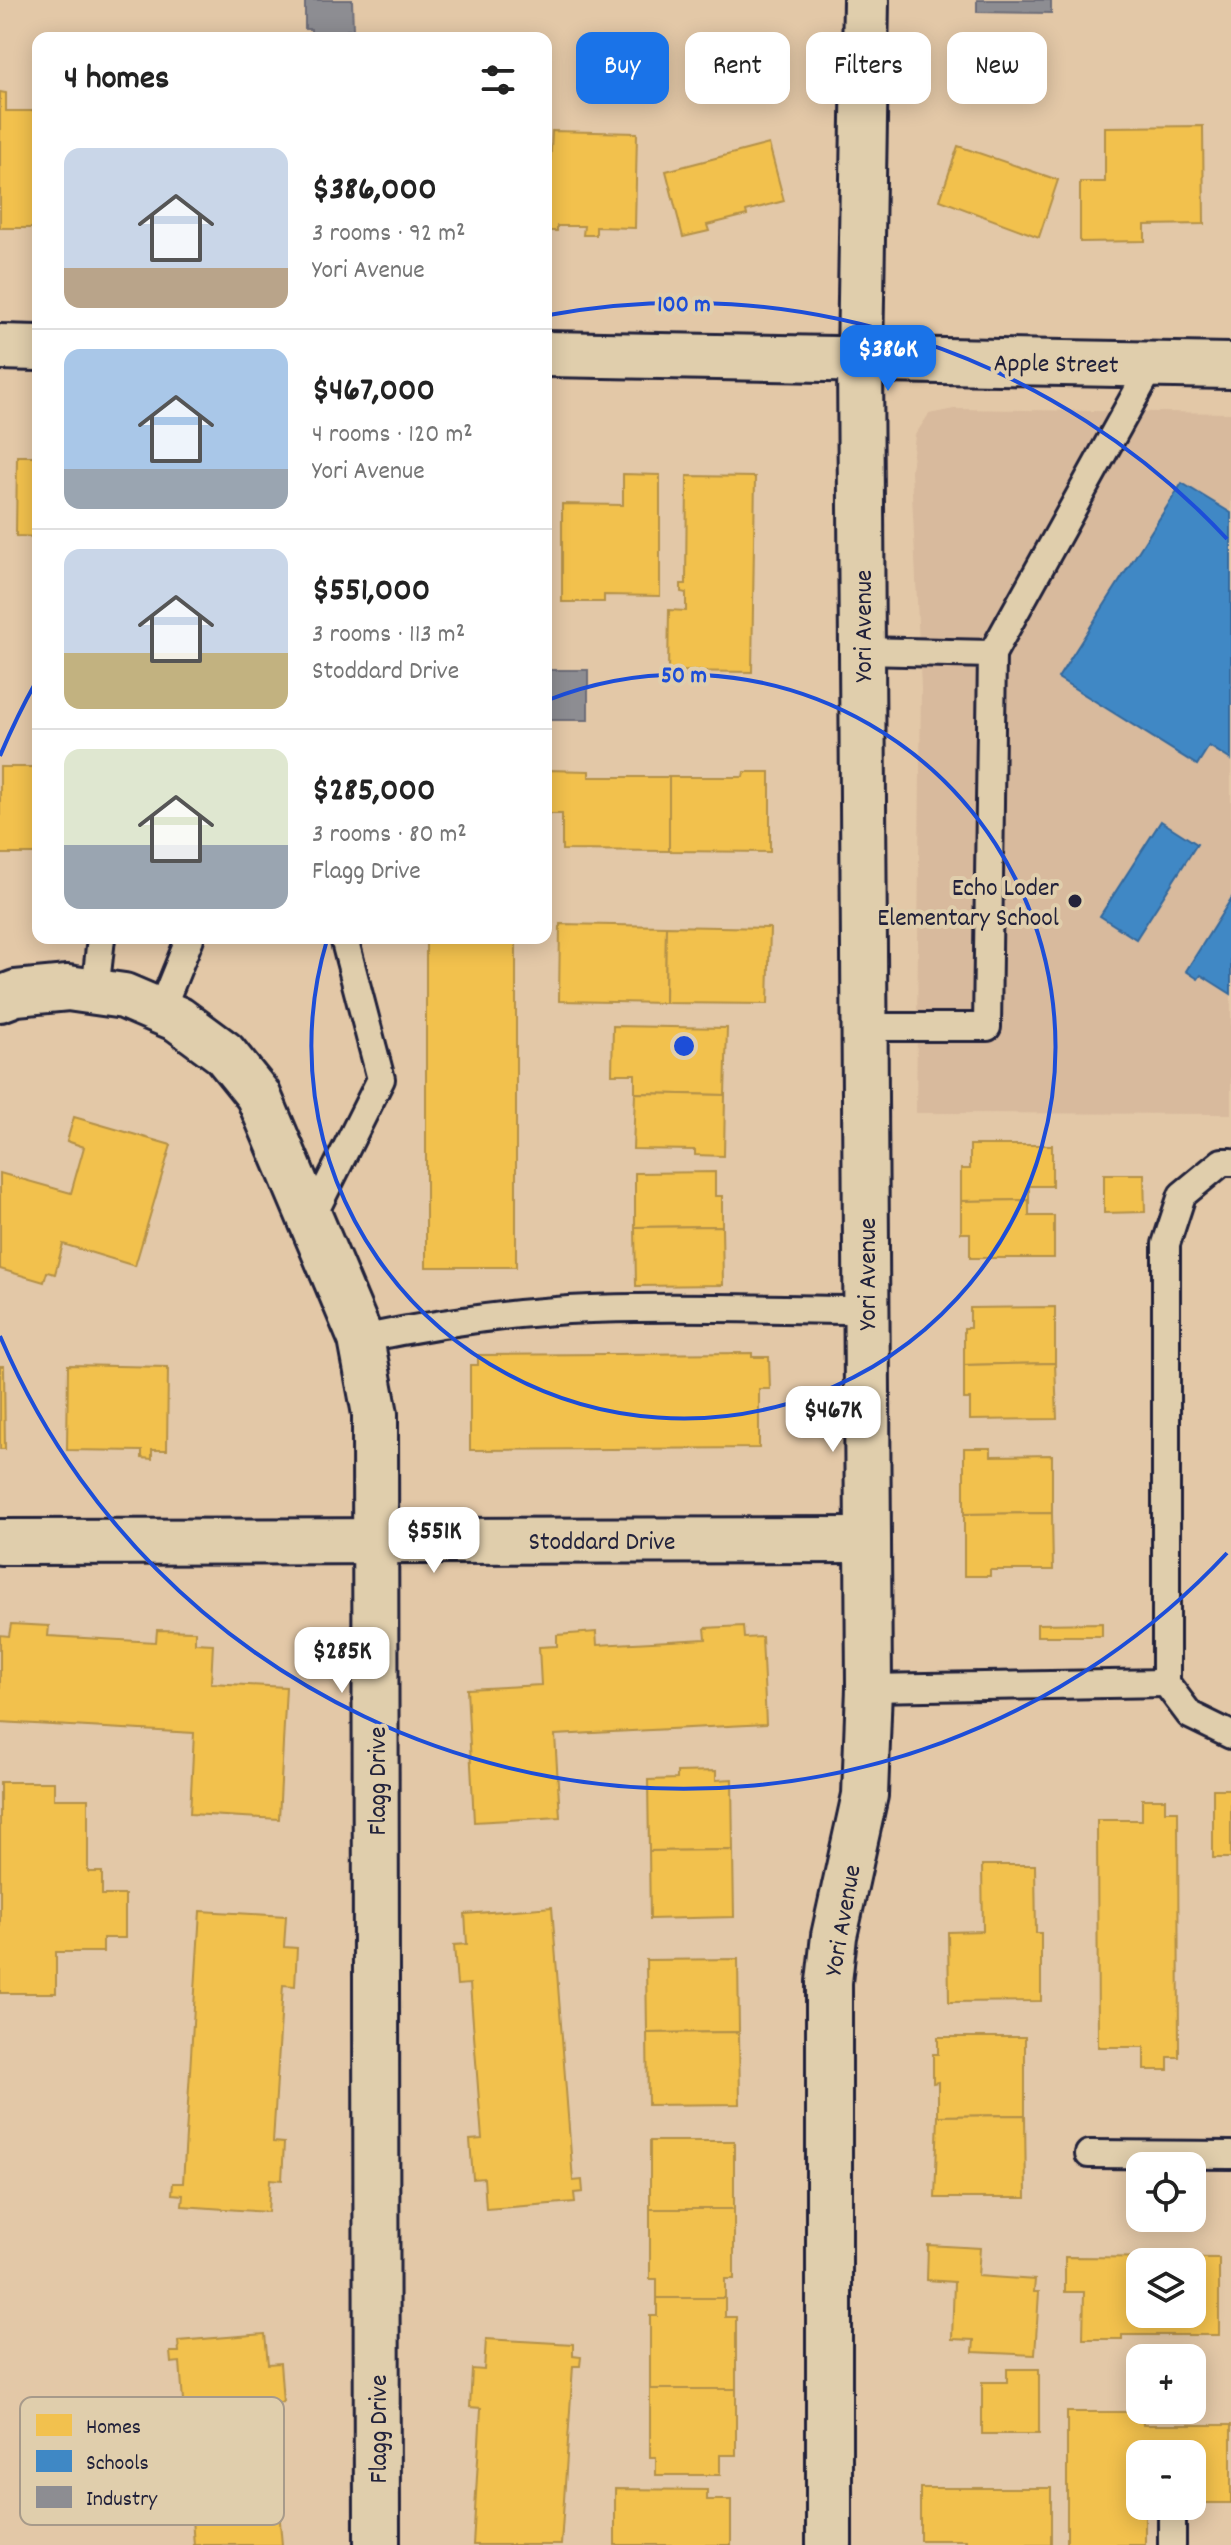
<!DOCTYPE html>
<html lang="en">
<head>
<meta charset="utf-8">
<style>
	:root { --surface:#fff; --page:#f6f6f6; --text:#222; --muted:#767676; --line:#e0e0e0; --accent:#1a73e8 }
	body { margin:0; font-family:Dekko,sans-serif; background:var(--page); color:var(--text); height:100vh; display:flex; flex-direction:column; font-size:30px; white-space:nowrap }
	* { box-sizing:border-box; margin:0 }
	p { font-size:26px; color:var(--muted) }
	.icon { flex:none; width:44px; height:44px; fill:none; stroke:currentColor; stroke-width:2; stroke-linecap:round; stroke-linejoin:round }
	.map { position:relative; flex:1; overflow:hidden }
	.drawer { position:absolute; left:32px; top:32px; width:520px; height:912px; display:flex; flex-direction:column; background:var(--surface); border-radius:16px; box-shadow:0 4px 20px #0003 }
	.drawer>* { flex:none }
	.top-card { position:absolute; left:576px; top:32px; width:534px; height:72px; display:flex; gap:16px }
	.fabs { position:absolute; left:1126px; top:2152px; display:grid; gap:16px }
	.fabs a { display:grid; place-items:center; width:80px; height:80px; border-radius:16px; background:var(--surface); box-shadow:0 4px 20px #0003; font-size:40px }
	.price { position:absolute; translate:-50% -68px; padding:0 18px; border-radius:16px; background:#fff; color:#222; font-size:26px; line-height:52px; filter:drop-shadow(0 2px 4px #0008) }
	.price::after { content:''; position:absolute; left:50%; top:48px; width:24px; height:18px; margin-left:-12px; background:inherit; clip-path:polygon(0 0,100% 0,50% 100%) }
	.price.active { background:var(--accent); color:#fff }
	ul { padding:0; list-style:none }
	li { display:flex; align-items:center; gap:24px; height:200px; padding:0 32px }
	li+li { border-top:2px solid var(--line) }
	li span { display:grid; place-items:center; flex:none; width:224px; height:160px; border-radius:16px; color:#555 }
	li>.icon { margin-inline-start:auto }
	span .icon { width:96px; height:96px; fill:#fffc; stroke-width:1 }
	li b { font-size:34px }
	h2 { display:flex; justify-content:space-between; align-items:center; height:96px; padding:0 32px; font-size:34px }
	.tag { padding:0 28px; border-radius:16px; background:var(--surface); box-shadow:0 4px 20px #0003; font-size:28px; line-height:72px }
	.tag.active { background:var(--accent); color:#fff }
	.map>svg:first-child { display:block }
	.built { fill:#d8ba9d }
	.homes { fill:#f2c14e; stroke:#b49148; stroke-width:2; fill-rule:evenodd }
	.schools { fill:#3f88c5; stroke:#36699c; stroke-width:2 }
	.industry { fill:#8d8d92; stroke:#6d6d78; stroke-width:2 }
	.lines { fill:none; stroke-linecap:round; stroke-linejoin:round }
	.lane-casing { stroke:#22223b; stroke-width:32 }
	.street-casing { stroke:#22223b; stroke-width:50 }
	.lane { stroke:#e0ceac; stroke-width:26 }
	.street { stroke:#e0ceac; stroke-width:44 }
	.ring { fill:none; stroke:#1d4ed8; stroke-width:4 }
	.poi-dot { fill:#22223b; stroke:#e0ceac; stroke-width:3 }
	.labels { text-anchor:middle; stroke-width:8; stroke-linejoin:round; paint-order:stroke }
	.street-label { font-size:26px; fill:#22223b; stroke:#e0ceac }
	.poi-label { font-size:26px; fill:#22223b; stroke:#e0ceac; text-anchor:end }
	.key { fill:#e0ceac; stroke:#a79a8a; stroke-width:2 }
	.key-label { font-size:22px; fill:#22223b }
	.centre { fill:#1d4ed8; stroke:#e0ceac; stroke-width:4 }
	.ring-label { font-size:24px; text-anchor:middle; font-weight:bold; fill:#1d4ed8; stroke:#e0ceac; stroke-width:8; stroke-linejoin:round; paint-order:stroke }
</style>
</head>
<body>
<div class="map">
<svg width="1231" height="2545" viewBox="0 0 1231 2545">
	<rect width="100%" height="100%" fill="#e3c8a7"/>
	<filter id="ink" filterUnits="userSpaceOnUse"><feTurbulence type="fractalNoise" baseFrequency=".0125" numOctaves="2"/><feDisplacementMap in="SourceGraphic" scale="16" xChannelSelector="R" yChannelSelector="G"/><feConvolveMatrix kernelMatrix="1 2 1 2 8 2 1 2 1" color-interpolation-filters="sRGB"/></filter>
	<g filter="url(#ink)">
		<!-- built -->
		<path class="built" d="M954 409 1231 413V1114L916 1113 921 688 911 471 915 435 929 414Z"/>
		<!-- homes -->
		<g class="homes">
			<path d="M0 92 6 93V111H38V228H0Z"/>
			<path d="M1203 126 1204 224 1145 225V241L1080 242V182H1105V127Z"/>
			<path d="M552 131 637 133 635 228 596 227V235H583L584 226H557V231H546V171H550Z"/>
			<path d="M769 144 784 201 746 211 747 215 707 225 709 231 683 237 666 171Z"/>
			<path d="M958 146 1058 180 1039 237 940 200Z"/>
			<path d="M17 456H38V537L16 536Z"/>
			<path d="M623 474 660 475V596L604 595V602H562V504L623 505Z"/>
			<path d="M687 476 755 477 752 672 668 671 669 610 686 611V593L681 592V584H686Z"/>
			<rect x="0" y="767" width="38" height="87"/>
			<path d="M546 770 589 771V777H669V851L562 850V814H546Z"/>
			<path d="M744 772H770V852L669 851V777H743Z"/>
			<path d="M560 924 666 926 665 1003 559 1001Z"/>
			<path d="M666 926 770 928 768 1004 665 1003Z"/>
			<rect x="426" y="938" width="90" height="329"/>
			<path d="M613 1026 727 1028 725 1095 635 1093V1074H612Z"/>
			<path d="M635 1093 725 1095 724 1156 695 1155V1150L633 1149Z"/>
			<path d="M74 1117 171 1145 135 1266 63 1244 55 1274 47 1272 44 1282 0 1269V1173L71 1193 84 1147 67 1141Z"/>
			<path d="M970 1145H1052V1186H1029V1200L961 1201V1169H970Z"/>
			<path d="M715 1172V1196H722V1226L635 1227V1173Z"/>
			<path d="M1104 1174H1144L1145 1212 1104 1213Z"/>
			<path d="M1029 1200V1216H1054V1258H970V1233H961V1201Z"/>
			<path d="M722 1226 723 1285 636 1286 635 1227Z"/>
			<path d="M1055 1307V1363L964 1365V1328H970V1308Z"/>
			<path d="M752 1353V1357H769L770 1389H759V1448L470 1450V1365H478V1355Z"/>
			<path d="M1055 1363 1057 1419 970 1420V1399H964V1365Z"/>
			<path d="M68 1365 168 1367 167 1450H152V1459L142 1458V1451L67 1450Z"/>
			<path d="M0 1366H4L5 1449H0Z"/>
			<path d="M964 1448H991V1456L1052 1455V1513L964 1514Z"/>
			<path d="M1052 1513 1053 1570H990V1576H964V1514Z"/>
			<path d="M1102 1623V1636H1037V1624Z"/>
			<path d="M11 1624 49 1626 48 1636 156 1642 157 1630 195 1631V1643L213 1644 211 1683 286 1687 279 1819 190 1814 194 1733 0 1722V1635L9 1636Z"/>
			<path d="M743 1626 744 1638 762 1637 766 1724 555 1735 560 1817 474 1822 467 1689 541 1685 539 1647 557 1646V1635L596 1632 597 1645 706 1639 705 1628Z"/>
			<path d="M716 1771V1780L732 1779 733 1850 649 1851 648 1780 677 1779V1772Z"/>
			<path d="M0 1782H54V1799H88V1872H102V1895H125V1938H103V1952H56V1993H0Z"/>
			<rect x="1213" y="1789" width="18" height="69"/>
			<path d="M1142 1799H1165V1811H1178L1179 2057H1168V2070H1144V2047H1098L1097 1820H1142Z"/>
			<path d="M733 1850 734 1917 650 1919 649 1851Z"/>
			<path d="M982 1865H1035L1036 1933H1041V2001L949 2002 948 1932 983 1931Z"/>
			<path d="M552 1907 573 2181 582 2180 583 2192 574 2193 575 2202 486 2209 484 2178 473 2179 470 2140 482 2139 470 1984 457 1985 454 1945 467 1944 465 1914Z"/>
			<path d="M200 1911 286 1916 284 1947 297 1948 295 1986 283 1985 273 2142 284 2143 282 2180 270 2179 268 2212 182 2206 183 2195 172 2194 173 2183H183Z"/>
			<path d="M738 1959 739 2032 647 2033 646 1960Z"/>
			<path d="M739 2032 740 2104 648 2105 647 2033Z"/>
			<path d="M938 2037H1025V2115L938 2116V2082L933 2083V2054H938Z"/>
			<path d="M1025 2115 1026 2198H935L938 2116Z"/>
			<rect x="650" y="2141" width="84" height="68"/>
			<path d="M650 2209H734V2279H725V2298H657V2279H650Z"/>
			<path d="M928 2245 980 2248 978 2276 1035 2280 1034 2292H1039L1035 2355 973 2352 974 2340 952 2339 954 2282 927 2280Z"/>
			<path d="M1065 2257 1219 2258V2335H1122V2339H1083L1084 2292H1065ZM1140 2262H1192V2314H1140Z"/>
			<path d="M657 2298H725V2317H736V2389H650V2316H657Z"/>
			<path d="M265 2334 268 2364 280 2363 283 2402 270 2403 282 2545H194L180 2362 171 2363 170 2352H179L178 2341Z"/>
			<path d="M486 2339 573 2344V2356L581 2357 580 2366H573L561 2545H473L481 2408 470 2407 472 2369 484 2370Z"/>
			<path d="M1007 2369H1039V2434H982V2382H1007Z"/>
			<path d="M650 2389H736V2455H720V2475H656V2457H650Z"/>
			<path d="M1067 2412H1143V2425H1231V2503H1192V2454H1140V2506H1145V2545H1067Z"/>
			<path d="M920 2488H1051V2545H966V2540H920Z"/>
			<path d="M615 2489 707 2490V2500H731V2545H615Z"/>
		</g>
		<!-- schools -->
		<g class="schools">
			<path d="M1182 483 1231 513V760L1209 746 1197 765 1058 678Z"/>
			<path d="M1161 821 1197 844 1136 939 1100 916Z"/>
			<path d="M1231 899V994L1201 975 1198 979 1186 971Z"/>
		</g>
		<!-- industry -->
		<g class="industry">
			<path d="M305 0H352L353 30H347V38H311V29H305Z"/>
			<path d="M977 0H1051V13L977 12Z"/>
			<rect x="546" y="670" width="42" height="50"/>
		</g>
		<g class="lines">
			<defs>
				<g id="lane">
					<path d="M862 651 992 654 987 1027H863"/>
					<path d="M992 654 1152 365"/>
					<path d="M95 992 101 938"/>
					<path d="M160 1012 190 938"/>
					<path d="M1231 1162H1222L1182 1195 1166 1244V1683L1190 1715 1231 1735"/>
					<path d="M311 1219 381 1079 344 938"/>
					<path d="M361 1339C437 1323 513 1312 591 1309 682 1305 775 1310 866 1310"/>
					<path d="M869 1688 1166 1683"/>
					<path d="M1089 2154 1231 2155"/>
					<path d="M1172 2519V2545"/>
				</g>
				<g id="street">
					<path d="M0 347 38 348"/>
					<path d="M546 354 1231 366"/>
					<path d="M0 999 16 993 68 988 124 996 178 1019 224 1053 258 1095 335 1277 361 1339 375 1414 377 2545"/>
					<path d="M0 1542 867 1540"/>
					<path d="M829 2545V1982L834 1936 865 1795 869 1688 860 358 866 0"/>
				</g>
			</defs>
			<!-- lane casing -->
			<use href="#lane" class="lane-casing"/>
			<!-- street casing -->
			<use href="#street" class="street-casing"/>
			<!-- lane -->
			<use href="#lane" class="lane"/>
			<!-- street -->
			<use href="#street" class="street"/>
		</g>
	</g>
	<!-- distance rings -->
	<g class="ring">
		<path d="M548 700A372 372 0 1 1 327 940"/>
		<path d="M1227 1553A743 743 0 0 1 0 1336M0 756A743 743 0 0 1 37 680M549 315A743 743 0 0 1 1227 539"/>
	</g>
	<!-- markers -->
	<circle class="poi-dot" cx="1075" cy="901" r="8"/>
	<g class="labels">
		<!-- street labels -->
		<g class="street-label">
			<text transform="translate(1056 362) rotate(1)" y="9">Apple Street</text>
			<text transform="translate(862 626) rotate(-90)" y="9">Yori Avenue</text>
			<text transform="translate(866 1274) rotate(-90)" y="9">Yori Avenue</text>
			<text x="602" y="1549">Stoddard Drive</text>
			<text transform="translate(376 1781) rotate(-90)" y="9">Flagg Drive</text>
			<text transform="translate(841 1920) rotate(-80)" y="9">Yori Avenue</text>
			<text transform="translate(377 2429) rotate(-90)" y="9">Flagg Drive</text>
		</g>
		<!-- poi labels -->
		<g class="poi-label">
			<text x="1059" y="895">Echo Loder<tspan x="1059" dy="30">Elementary School</tspan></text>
		</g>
	</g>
	<!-- legend -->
	<rect x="20" y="2397" width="264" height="128" rx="12" class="key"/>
	<rect x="36" y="2414" width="36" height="22" fill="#f2c14e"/>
	<rect x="36" y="2450" width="36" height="22" fill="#3f88c5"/>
	<rect x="36" y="2486" width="36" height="22" fill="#8d8d92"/>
	<g class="key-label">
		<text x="86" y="2433">Homes</text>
		<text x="86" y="2469">Schools</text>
		<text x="86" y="2505">Industry</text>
	</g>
	<circle cx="684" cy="1046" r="12" class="centre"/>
	<g class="ring-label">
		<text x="684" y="311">100 m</text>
		<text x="684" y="682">50 m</text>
	</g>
</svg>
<div class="fabs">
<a><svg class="icon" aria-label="locate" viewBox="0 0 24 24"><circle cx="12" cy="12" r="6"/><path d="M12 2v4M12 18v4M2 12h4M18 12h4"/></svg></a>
<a><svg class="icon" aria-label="layers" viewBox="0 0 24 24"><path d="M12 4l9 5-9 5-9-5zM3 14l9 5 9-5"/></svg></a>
<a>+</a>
<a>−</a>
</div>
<b class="price active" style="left:888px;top:393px">$386K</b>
<b class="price" style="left:833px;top:1454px">$467K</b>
<b class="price" style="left:434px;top:1575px">$551K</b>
<b class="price" style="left:342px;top:1695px">$285K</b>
<div class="top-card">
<a class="tag active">Buy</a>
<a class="tag">Rent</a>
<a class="tag">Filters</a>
<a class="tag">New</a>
</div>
<section class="drawer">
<h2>4 homes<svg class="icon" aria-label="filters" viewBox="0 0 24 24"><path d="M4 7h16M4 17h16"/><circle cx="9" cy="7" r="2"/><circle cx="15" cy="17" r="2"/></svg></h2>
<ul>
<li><span style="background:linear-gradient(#c9d6e8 75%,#b9a48a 0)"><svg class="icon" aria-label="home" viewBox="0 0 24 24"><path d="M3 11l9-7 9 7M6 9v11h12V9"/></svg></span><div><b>$386,000</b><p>3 rooms · 92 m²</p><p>Yori Avenue</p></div></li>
<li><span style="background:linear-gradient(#a9c7e8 75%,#9aa5b1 0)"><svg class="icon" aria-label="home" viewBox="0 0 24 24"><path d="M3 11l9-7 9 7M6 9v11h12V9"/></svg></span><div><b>$467,000</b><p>4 rooms · 120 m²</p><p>Yori Avenue</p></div></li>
<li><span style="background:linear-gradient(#c9d6e8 65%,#c2b280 0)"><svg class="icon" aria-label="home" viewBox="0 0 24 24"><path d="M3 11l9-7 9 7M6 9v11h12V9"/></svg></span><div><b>$551,000</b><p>3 rooms · 113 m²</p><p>Stoddard Drive</p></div></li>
<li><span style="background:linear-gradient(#dfe7d0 60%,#9aa5b1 0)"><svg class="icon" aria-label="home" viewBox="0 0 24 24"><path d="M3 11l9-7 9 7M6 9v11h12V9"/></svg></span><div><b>$285,000</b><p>3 rooms · 80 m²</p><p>Flagg Drive</p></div></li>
</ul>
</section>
</div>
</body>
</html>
